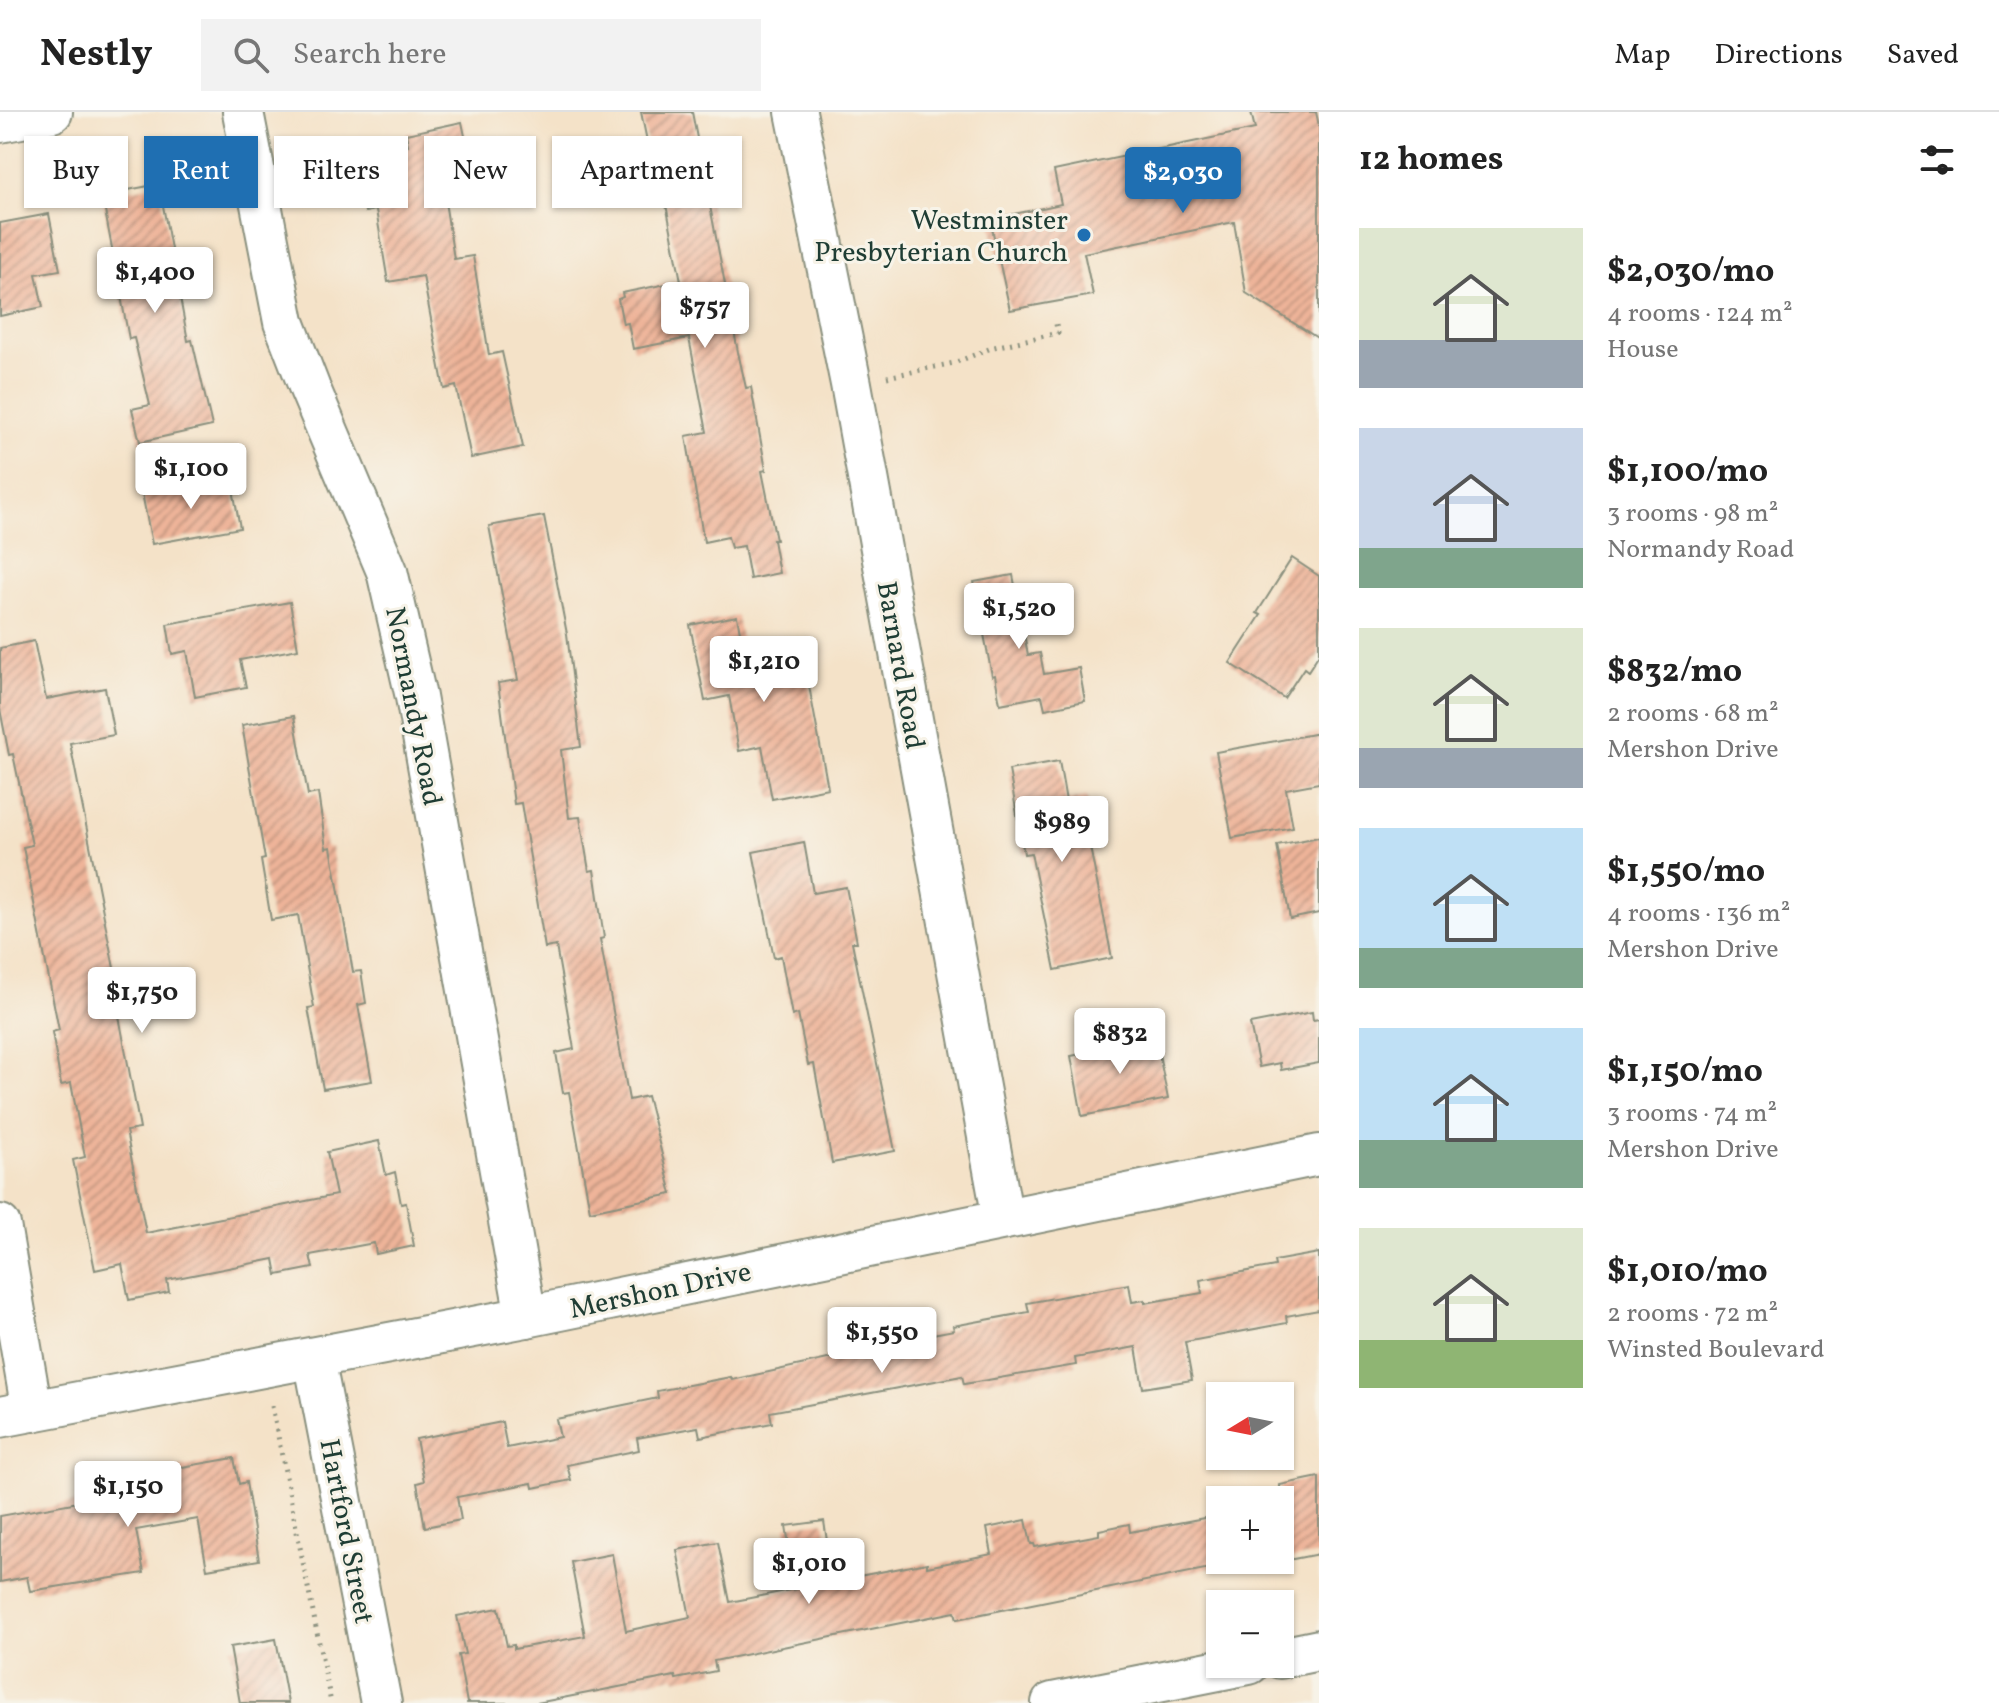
<!DOCTYPE html>
<html lang="en">
<head>
<meta charset="utf-8">
<style>
	:root { --surface:#fff; --page:#f2f2f2; --text:#222; --muted:#767676; --line:#e0e0e0; --accent:#1f6fb2 }
	body { margin:0; font-family:Vollkorn,serif; background:var(--page); color:var(--text); height:100vh; display:flex; flex-direction:column; font-size:30px; white-space:nowrap }
	* { box-sizing:border-box; margin:0 }
	p { font-size:26px; color:var(--muted) }
	.icon { flex:none; width:44px; height:44px; fill:none; stroke:currentColor; stroke-width:2; stroke-linecap:round; stroke-linejoin:round }
	.map { position:relative; flex:1; overflow:hidden }
	.details { display:flex; flex-direction:column; background:var(--surface); width:680px }
	.details>* { flex:none }
	.guide { position:absolute; left:24px; top:24px; width:760px; height:72px; display:flex; gap:16px }
	.needle { width:52px; rotate:260deg }
	.buttons { position:absolute; left:1206px; top:1270px; display:grid; gap:16px }
	.buttons a { display:grid; place-items:center; width:88px; height:88px; border-radius:0px; background:var(--surface); box-shadow:0 2px 6px #0004; font-size:40px }
	.price { position:absolute; translate:-50% -68px; padding:0 18px; border-radius:8px; background:#fff; color:#222; font-size:26px; line-height:52px; filter:drop-shadow(0 2px 4px #0008) }
	.price::after { content:''; position:absolute; left:50%; top:48px; width:24px; height:18px; margin-left:-12px; background:inherit; clip-path:polygon(0 0,100% 0,50% 100%) }
	.price.selected { background:var(--accent); color:#fff }
	ul { padding:0; list-style:none }
	li { display:flex; align-items:center; gap:24px; height:200px; padding:0 40px }
	li span { display:grid; place-items:center; flex:none; width:224px; height:160px; border-radius:0px; color:#555 }
	li>.icon { margin-inline-start:auto }
	span .icon { width:96px; height:96px; fill:#fffc; stroke-width:1 }
	li b { font-size:34px }
	h2 { display:flex; justify-content:space-between; align-items:center; height:96px; padding:0 40px; font-size:34px }
	.chip { padding:0 28px; border-radius:0px; background:var(--surface); box-shadow:0 2px 6px #0004; font-size:28px; line-height:72px }
	.chip.selected { background:var(--accent); color:#fff }
	header { display:flex; align-items:center; gap:48px; box-sizing:border-box; height:112px; padding:0 40px; background:var(--surface); border-bottom:2px solid var(--line) }
	header strong { font-size:38px }
	nav { display:flex; gap:44px; margin-inline-start:auto; font-size:28px }
	.search { width:560px; height:72px; background:var(--page); display:flex; align-items:center; gap:20px; box-sizing:border-box; padding:0 28px; border-radius:0px; color:var(--muted); font-size:30px }
	main { display:flex; flex:1; min-height:0 }
	.map>svg:first-child { display:block }
	.building { fill:url(#building-hatch) }
	.lines { fill:none; stroke-linecap:round; stroke-linejoin:round }
	.minor-casing { stroke:#8a907e; stroke-width:44 }
	.path { stroke:#8a907e; stroke-width:5; stroke-dasharray:2 6; stroke-linecap:butt }
	.minor { stroke:#fff; stroke-width:40 }
	.poi-dot { fill:#1f6fb2; stroke:#f7f3e8; stroke-width:3 }
	.labels { text-anchor:middle; stroke-width:6; stroke-linejoin:round; paint-order:stroke }
	.poi-label { font-size:28px; fill:#1f3d34; stroke:#f7f3e8; text-anchor:end }
	.street-label { font-size:28px; fill:#1f3d34; stroke:#f7f3e8 }
</style>
</head>
<body>
<header>
<strong>Nestly</strong>
<div class="search"><svg class="icon" aria-label="search" viewBox="0 0 24 24"><circle cx="10" cy="10" r="6"/><path d="M15 15l6 6"/></svg>Search here</div>
<nav><a>Map</a><a>Directions</a><a>Saved</a></nav>
</header>
<main>
<div class="map">
<svg width="1319" height="1591" viewBox="0 0 1319 1591">
	<defs>
		<pattern id="building-hatch" width="6" height="6" patternUnits="userSpaceOnUse" patternTransform="scale(2)"><rect width="6" height="6" fill="#eeb499"/><path d="M-1 1l2-2M0 6l6-6M5 7l2-2" fill="none" stroke="#c0947e"/></pattern>
	</defs>
	<rect width="100%" height="100%" fill="#f7f3e8"/>
	<filter id="ink" filterUnits="userSpaceOnUse"><feTurbulence type="fractalNoise" baseFrequency=".0125" numOctaves="2"/><feDisplacementMap in="SourceGraphic" scale="16" xChannelSelector="R" yChannelSelector="G"/><feConvolveMatrix kernelMatrix="1 2 1 2 8 2 1 2 1" color-interpolation-filters="sRGB"/></filter>
	<filter id="wash" filterUnits="userSpaceOnUse"><feTurbulence type="fractalNoise" baseFrequency=".006" numOctaves="4" result="noise"/><feDisplacementMap in="SourceGraphic" scale="32" xChannelSelector="R" yChannelSelector="G"/><feGaussianBlur stdDeviation="1.8" result="paint"/><feColorMatrix in="noise" values="0 0 0 0 0 0 0 0 0 0 0 0 0 0 0 0 0 1.4 0 .05"/><feComposite in="paint" operator="in"/></filter>
	<g filter="url(#wash)">
		<rect width="100%" height="100%" fill="#f4e2c8"/>
		<g id="blocks">
			<!-- building -->
			<g class="building">
				<path d="M641 0H692L738 240 746 276 751 275 766 358 762 359 776 428H773L779 461 750 467 744 434 731 436 728 425 704 430 686 324 707 320 689 226 633 237 628 211 623 212 618 187 623 185 622 181 681 169 663 77 657 78Z"/>
				<path d="M1251 0H1316L1319 14V227L1246 181 1234 110 1084 141 1093 183 1010 198 990 107 1061 92 1054 59 1255 17Z"/>
				<path d="M462 10 476 76 444 83 454 147 473 144 489 243 502 240 523 335 471 346 456 274 444 277 423 164 388 170 376 98 365 100 354 44 408 33 406 22Z"/>
				<path d="M159 72 188 229 192 228 212 314 140 330 132 297 150 293 134 226 129 227 102 83Z"/>
				<path d="M49 102 60 158 36 162 43 195 0 204V111Z"/>
				<path d="M231 366 240 416 152 432 142 381Z"/>
				<path d="M544 404 567 522 581 635 561 638 569 706 580 705 589 759 594 758 604 826 600 827 629 988 647 984 672 1082 590 1099 569 980 563 981 556 941 574 937 556 834 545 836 521 691 514 692 498 571 518 568 489 414Z"/>
				<path d="M1292 446 1319 464V542L1308 559 1304 556 1284 586 1230 551 1261 503 1257 501Z"/>
				<path d="M1013 463 1028 543 1040 541 1044 562 1079 556 1085 589 1045 597 1042 584 1000 592 995 563 992 564 974 470Z"/>
				<path d="M290 490 298 537 240 548 246 575 195 585 187 539 172 542 167 512Z"/>
				<path d="M737 504 744 542 801 531 828 676 772 687 762 634 739 639 729 584 705 589 690 513Z"/>
				<path d="M34 529 46 587 105 576 114 623 70 631 121 892 117 893 140 1017 126 1019 146 1121 336 1083 327 1040 379 1029 386 1063 395 1060 401 1092 406 1091 414 1134 376 1142 374 1131 310 1143 313 1156 277 1163 274 1147 167 1168 169 1180 129 1188 122 1152 95 1158 73 1048 85 1045 71 971 61 973 52 920 59 918 23 735 32 733 13 642 9 643 0 597V536Z"/>
				<path d="M294 604 308 683 318 681 326 736 331 735 353 860 361 859 366 891 358 893 372 969 323 977 308 896 314 895 298 803 271 808 261 748 265 747 242 613Z"/>
				<path d="M1319 621V671L1286 677 1293 715 1232 726 1216 640Z"/>
				<path d="M1059 649 1066 689 1087 685 1095 729 1089 730 1112 846 1055 858 1031 741 1024 742 1009 658Z"/>
				<path d="M1319 725V801L1290 807 1277 733Z"/>
				<path d="M804 730 813 781 846 775 857 830H852L895 1039 832 1051 814 952 808 953 798 902 792 904 781 844 774 846 753 740Z"/>
				<path d="M1312 900 1313 908 1319 907V951L1281 958 1280 951 1259 955 1250 912Z"/>
				<path d="M1155 922 1168 987 1082 1004 1071 944 1124 933 1123 929Z"/>
				<path d="M1319 1141V1198L1286 1204 1287 1211 1185 1230 1192 1268 1143 1276 1136 1235 1075 1246 1076 1253 964 1272 962 1264 770 1300 772 1311 700 1325 698 1315 637 1326 639 1338 567 1353 571 1368 533 1376 532 1371 457 1385 461 1408 425 1415 417 1371 424 1369 416 1327 502 1310 507 1336 560 1325 556 1307 658 1286 657 1279 731 1265 732 1268 837 1245 834 1226 883 1217 885 1231 954 1218 953 1214 1029 1200 1027 1191 1129 1172 1132 1190 1145 1188V1191L1202 1181 1200 1168 1275 1154 1274 1149Z"/>
				<path d="M234 1346 239 1372 246 1370 259 1448 207 1457 198 1407 136 1418 144 1461 30 1479 27 1465 0 1470V1404L179 1372 176 1356Z"/>
				<path d="M1319 1365V1442L1288 1448 1280 1407V1373Z"/>
				<path d="M1220 1403V1454L957 1507 955 1500 714 1549 716 1559 676 1567 675 1564 537 1591H467L458 1543 465 1542 457 1504 499 1496 507 1534 514 1533V1537L585 1524 571 1450 612 1442 626 1519 690 1505 677 1438 718 1430 730 1490 796 1477 786 1414 824 1409 833 1469 927 1451V1455L992 1442 987 1416 1026 1408 1031 1432H1034L1035 1435 1099 1423V1418L1129 1412 1130 1420Z"/>
				<path d="M276 1527 288 1591H240L230 1535Z"/>
			</g>
		</g>
	</g>
	<g filter="url(#ink)">
		<use href="#blocks" fill-opacity="0" stroke="#8a907e" stroke-width="2"/>
		<g class="lines">
			<defs>
				<g id="minor">
					<path d="M243 0 284 210 310 277 387 459 416 585 526 1205"/>
					<path d="M796 0 851 272 1003 1107"/>
					<path d="M0 10 52 0"/>
					<path d="M0 1113 32 1299"/>
					<path d="M314 1246 381 1591"/>
					<path d="M0 1305 526 1205 1319 1043"/>
					<path d="M1280 1546 1319 1538"/>
					<path d="M1052 1591 1249 1552"/>
				</g>
			</defs>
			<!-- minor casing -->
			<use href="#minor" class="minor-casing"/>
			<!-- path -->
			<g class="path">
				<path d="M887 265 954 251 994 235 1058 221 1055 208"/>
				<path d="M272 1294 331 1591"/>
			</g>
			<!-- minor -->
			<use href="#minor" class="minor"/>
		</g>
	</g>
	<!-- markers -->
	<circle class="poi-dot" cx="1084" cy="123" r="8"/>
	<g class="labels">
		<!-- poi labels -->
		<g class="poi-label">
			<text x="1068" y="117">Westminster<tspan x="1068" dy="32">Presbyterian Church</tspan></text>
		</g>
		<!-- street labels -->
		<g class="street-label">
			<text transform="translate(902 553) rotate(80)" y="10">Barnard Road</text>
			<text transform="translate(415 594) rotate(79)" y="10">Normandy Road</text>
			<text transform="translate(660 1177) rotate(-12)" y="10">Mershon Drive</text>
			<text transform="translate(348 1419) rotate(79)" y="10">Hartford Street</text>
		</g>
	</g>
</svg>
<div class="buttons">
<a><svg class="needle" viewBox="-14 -14 28 28"><path d="M0-13l5 13h-10z" fill="#e53935"/><path d="M0 13l5-13h-10z" fill="#767676"/></svg></a>
<a>+</a>
<a>−</a>
</div>
<b class="price selected" style="left:1183px;top:103px">$2,030</b>
<b class="price" style="left:155px;top:203px">$1,400</b>
<b class="price" style="left:705px;top:238px">$757</b>
<b class="price" style="left:191px;top:399px">$1,100</b>
<b class="price" style="left:1019px;top:539px">$1,520</b>
<b class="price" style="left:764px;top:592px">$1,210</b>
<b class="price" style="left:1062px;top:752px">$989</b>
<b class="price" style="left:142px;top:923px">$1,750</b>
<b class="price" style="left:1120px;top:964px">$832</b>
<b class="price" style="left:882px;top:1263px">$1,550</b>
<b class="price" style="left:128px;top:1417px">$1,150</b>
<b class="price" style="left:809px;top:1494px">$1,010</b>
<div class="guide">
<a class="chip">Buy</a>
<a class="chip selected">Rent</a>
<a class="chip">Filters</a>
<a class="chip">New</a>
<a class="chip">Apartment</a>
</div>
</div>
<section class="details">
<h2>12 homes<svg class="icon" aria-label="filters" viewBox="0 0 24 24"><path d="M4 7h16M4 17h16"/><circle cx="9" cy="7" r="2"/><circle cx="15" cy="17" r="2"/></svg></h2>
<ul>
<li><span style="background:linear-gradient(#dfe7d0 70%,#9aa5b1 0)"><svg class="icon" aria-label="home" viewBox="0 0 24 24"><path d="M3 11l9-7 9 7M6 9v11h12V9"/></svg></span><div><b>$2,030/mo</b><p>4 rooms · 124 m²</p><p>House</p></div></li>
<li><span style="background:linear-gradient(#c9d6e8 75%,#7fa58c 0)"><svg class="icon" aria-label="home" viewBox="0 0 24 24"><path d="M3 11l9-7 9 7M6 9v11h12V9"/></svg></span><div><b>$1,100/mo</b><p>3 rooms · 98 m²</p><p>Normandy Road</p></div></li>
<li><span style="background:linear-gradient(#dfe7d0 75%,#9aa5b1 0)"><svg class="icon" aria-label="home" viewBox="0 0 24 24"><path d="M3 11l9-7 9 7M6 9v11h12V9"/></svg></span><div><b>$832/mo</b><p>2 rooms · 68 m²</p><p>Mershon Drive</p></div></li>
<li><span style="background:linear-gradient(#bfe0f5 75%,#7fa58c 0)"><svg class="icon" aria-label="home" viewBox="0 0 24 24"><path d="M3 11l9-7 9 7M6 9v11h12V9"/></svg></span><div><b>$1,550/mo</b><p>4 rooms · 136 m²</p><p>Mershon Drive</p></div></li>
<li><span style="background:linear-gradient(#bfe0f5 70%,#7fa58c 0)"><svg class="icon" aria-label="home" viewBox="0 0 24 24"><path d="M3 11l9-7 9 7M6 9v11h12V9"/></svg></span><div><b>$1,150/mo</b><p>3 rooms · 74 m²</p><p>Mershon Drive</p></div></li>
<li><span style="background:linear-gradient(#dfe7d0 70%,#8fb573 0)"><svg class="icon" aria-label="home" viewBox="0 0 24 24"><path d="M3 11l9-7 9 7M6 9v11h12V9"/></svg></span><div><b>$1,010/mo</b><p>2 rooms · 72 m²</p><p>Winsted Boulevard</p></div></li>
</ul>
</section>
</main>
</body>
</html>
